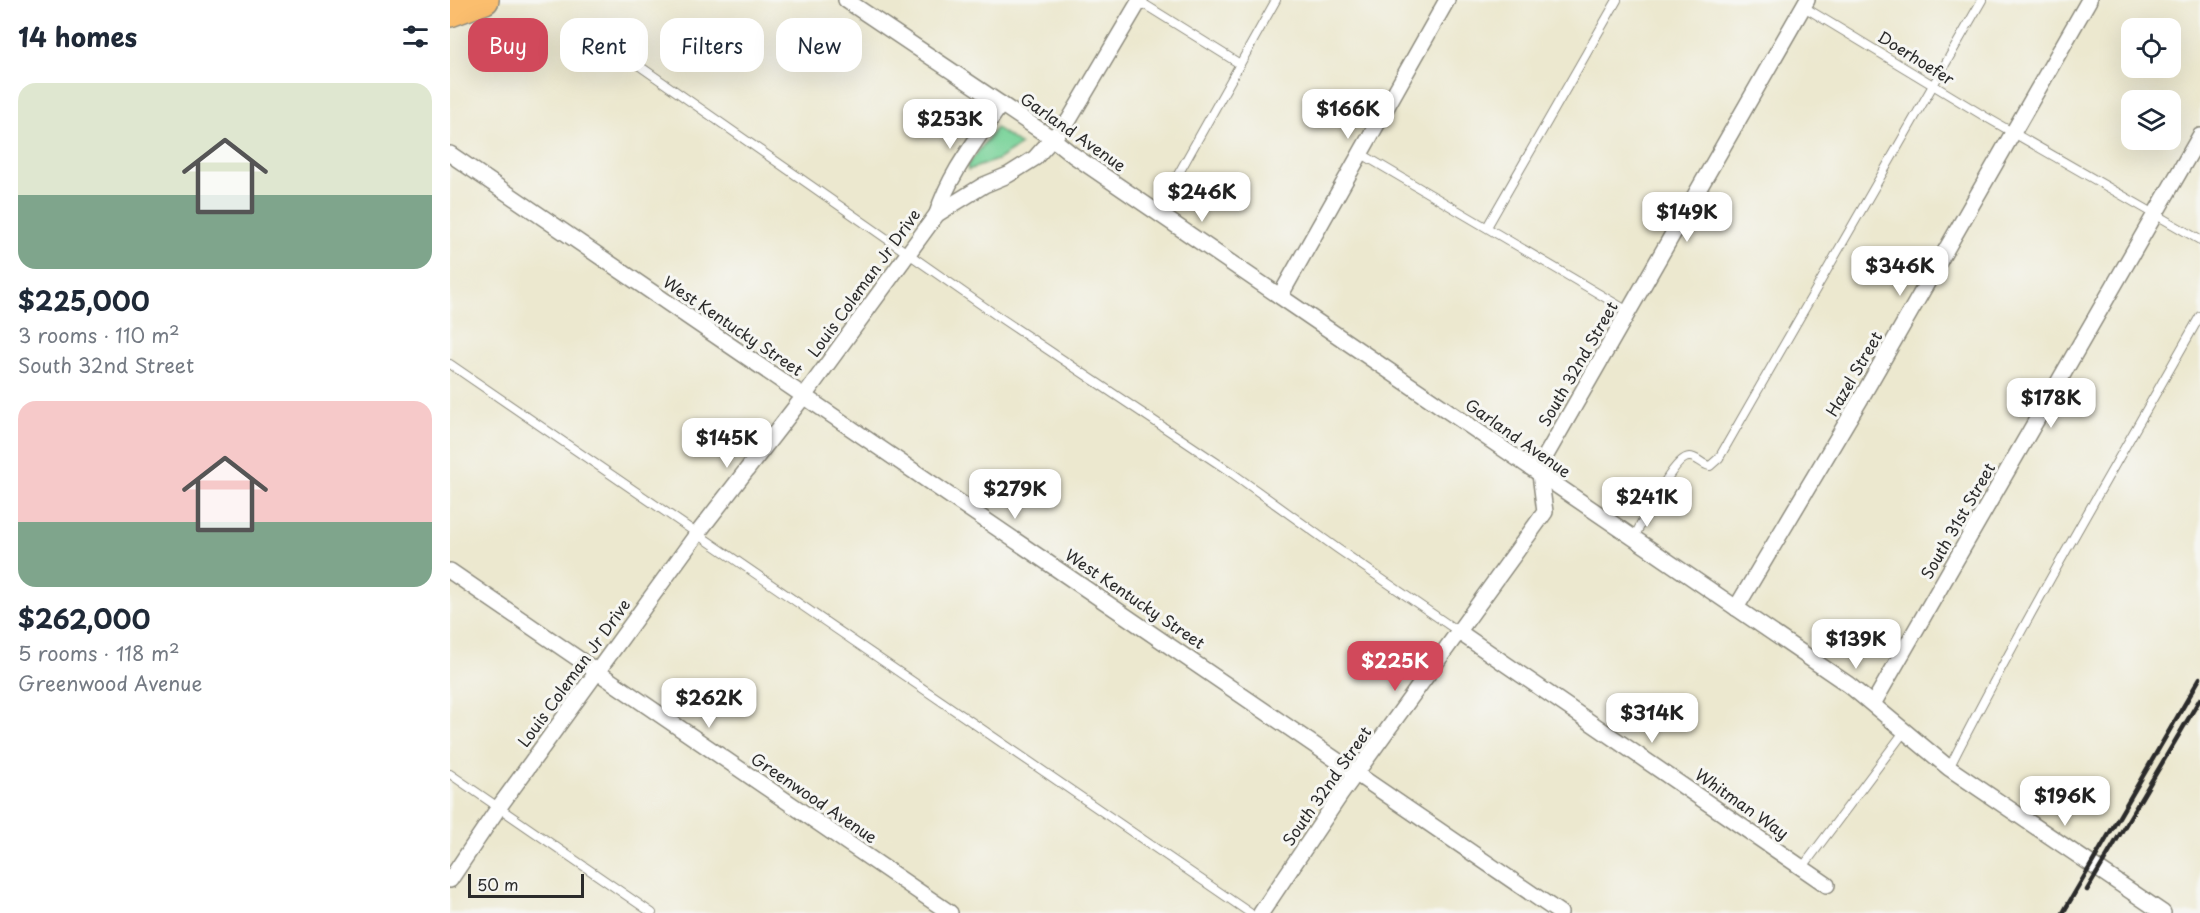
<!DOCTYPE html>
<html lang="en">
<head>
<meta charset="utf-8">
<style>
	:root { --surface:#fff; --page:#f2f2f3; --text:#1f2937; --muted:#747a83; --accent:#d1495b }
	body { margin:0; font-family:"Playpen Sans",sans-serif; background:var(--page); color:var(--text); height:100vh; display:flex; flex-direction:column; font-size:22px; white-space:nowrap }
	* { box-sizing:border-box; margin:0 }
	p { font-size:20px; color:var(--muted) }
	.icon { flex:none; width:33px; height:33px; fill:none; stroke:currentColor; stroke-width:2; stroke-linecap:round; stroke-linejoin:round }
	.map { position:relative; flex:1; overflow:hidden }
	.side { display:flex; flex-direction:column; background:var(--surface); width:450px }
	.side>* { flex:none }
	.guide { position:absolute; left:18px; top:18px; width:570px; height:54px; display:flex; gap:12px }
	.controls { position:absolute; left:1671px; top:18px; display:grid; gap:12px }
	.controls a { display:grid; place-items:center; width:60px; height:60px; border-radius:12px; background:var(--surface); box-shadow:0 6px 24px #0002; font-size:30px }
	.scale { position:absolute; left:18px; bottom:15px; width:116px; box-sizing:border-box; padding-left:6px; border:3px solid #2b2b2b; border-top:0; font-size:16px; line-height:21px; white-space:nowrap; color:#2b2b2b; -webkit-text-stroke:4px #f6f6f2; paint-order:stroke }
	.price { position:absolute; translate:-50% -51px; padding:0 14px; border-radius:12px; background:#fff; color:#222; font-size:20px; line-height:39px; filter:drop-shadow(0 2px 3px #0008) }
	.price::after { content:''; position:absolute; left:50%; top:36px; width:18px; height:14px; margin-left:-9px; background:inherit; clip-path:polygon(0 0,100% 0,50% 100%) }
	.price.on { background:var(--accent); color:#fff }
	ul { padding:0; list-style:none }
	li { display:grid; align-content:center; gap:12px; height:318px; padding:0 18px }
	li span { display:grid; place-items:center; height:186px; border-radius:18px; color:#555 }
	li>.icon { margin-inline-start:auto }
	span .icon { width:108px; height:108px; fill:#fffc; stroke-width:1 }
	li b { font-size:26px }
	h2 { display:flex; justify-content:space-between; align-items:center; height:72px; padding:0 18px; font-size:26px }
	.pill { padding:0 21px; border-radius:18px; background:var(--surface); box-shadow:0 6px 24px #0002; font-size:21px; line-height:54px }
	.pill.on { background:var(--accent); color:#fff }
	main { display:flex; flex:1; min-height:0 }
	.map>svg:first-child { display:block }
	.green { fill:#79d39a; stroke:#527f62; stroke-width:1.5 }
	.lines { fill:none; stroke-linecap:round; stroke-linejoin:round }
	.lane-casing { stroke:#8c8a7d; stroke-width:10 }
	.street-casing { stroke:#8c8a7d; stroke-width:18 }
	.highway-casing { stroke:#8c8a7d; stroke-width:30 }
	.lane { stroke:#fff; stroke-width:8 }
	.street { stroke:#fff; stroke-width:15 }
	.highway { stroke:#fbbe6e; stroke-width:27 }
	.rail { stroke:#2b2b2b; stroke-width:4.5 }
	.labels { text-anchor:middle; stroke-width:6; stroke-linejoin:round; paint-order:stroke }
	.street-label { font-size:16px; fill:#2b2b2b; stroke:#f6f6f2 }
</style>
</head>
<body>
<main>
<section class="side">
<h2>14 homes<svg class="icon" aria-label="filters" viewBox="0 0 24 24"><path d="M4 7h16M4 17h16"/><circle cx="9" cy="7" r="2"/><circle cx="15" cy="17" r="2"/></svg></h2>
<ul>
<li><span style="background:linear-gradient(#dfe7d0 60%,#7fa58c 0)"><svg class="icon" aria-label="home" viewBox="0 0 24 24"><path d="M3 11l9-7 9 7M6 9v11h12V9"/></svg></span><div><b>$225,000</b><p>3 rooms · 110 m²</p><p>South 32nd Street</p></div></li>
<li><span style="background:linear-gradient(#f6c9c9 65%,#7fa58c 0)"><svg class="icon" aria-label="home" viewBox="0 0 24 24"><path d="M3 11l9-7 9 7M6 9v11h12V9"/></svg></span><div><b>$262,000</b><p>5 rooms · 118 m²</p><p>Greenwood Avenue</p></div></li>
</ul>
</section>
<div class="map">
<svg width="1750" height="913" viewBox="0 0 1750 913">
	<rect width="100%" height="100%" fill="#f6f6f2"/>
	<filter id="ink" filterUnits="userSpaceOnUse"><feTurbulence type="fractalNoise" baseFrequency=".0167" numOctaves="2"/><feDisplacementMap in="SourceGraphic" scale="12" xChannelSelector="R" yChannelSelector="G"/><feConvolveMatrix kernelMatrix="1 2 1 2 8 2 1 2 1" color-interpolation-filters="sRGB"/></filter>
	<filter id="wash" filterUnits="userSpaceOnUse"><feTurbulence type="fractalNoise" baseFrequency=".008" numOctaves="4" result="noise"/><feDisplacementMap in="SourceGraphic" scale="24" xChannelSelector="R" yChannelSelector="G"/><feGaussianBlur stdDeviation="1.35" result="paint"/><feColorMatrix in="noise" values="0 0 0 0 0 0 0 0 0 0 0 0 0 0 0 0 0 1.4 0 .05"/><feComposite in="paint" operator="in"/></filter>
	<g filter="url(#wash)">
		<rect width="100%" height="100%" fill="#ece8cf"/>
		<!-- green -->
		<path class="green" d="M546 128 571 145 547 160 518 170 517 166 521 161Z"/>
	</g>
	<g filter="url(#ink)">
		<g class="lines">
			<defs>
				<g id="lane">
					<path d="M689 1 790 64"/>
					<path d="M1354 7 1534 116 1750 240"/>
					<path d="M171 53 546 315 782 473 888 549 1009 632"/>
					<path d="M910 153 1178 311"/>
					<path d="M707 212 826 0"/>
					<path d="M1037 227 1167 0"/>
					<path d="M0 364 800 913"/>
					<path d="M1183 539C1192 524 1223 457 1239 457 1246 456 1252 465 1260 466L1269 458 1532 0"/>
					<path d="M1499 768C1577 614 1665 466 1750 316"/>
					<path d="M0 774 202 913"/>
					<path d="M1352 868 1454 732"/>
				</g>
				<g id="street">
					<path d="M396 0 603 139 623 155 1399 685 1499 768 1713 913"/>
					<path d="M0 154 1110 913"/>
					<path d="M487 214C500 172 527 140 551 104"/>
					<path d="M830 296 997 0"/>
					<path d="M0 571 500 913"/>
					<path d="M1286 608 1410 400 1639 0"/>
					<path d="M1009 632 1377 885"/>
					<path d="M1423 704 1750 136"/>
					<path d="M0 880 49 807 247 534 354 396 487 214 534 185 558 175 585 158 619 120 690 0"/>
					<path d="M811 913 891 794 1095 512 1090 474 1095 457 1357 0"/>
				</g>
				<path id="highway" d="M0 13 35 0"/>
			</defs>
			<!-- lane casing -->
			<use href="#lane" class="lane-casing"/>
			<!-- street casing -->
			<use href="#street" class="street-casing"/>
			<!-- highway casing -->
			<use href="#highway" class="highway-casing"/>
			<!-- lane -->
			<use href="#lane" class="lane"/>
			<!-- street -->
			<use href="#street" class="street"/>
			<!-- highway -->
			<use href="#highway" class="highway"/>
			<!-- rail -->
			<g class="rail">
				<path d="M1637 890 1750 699"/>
				<path d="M1613 913 1750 678"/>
			</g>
		</g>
	</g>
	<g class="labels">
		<!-- street labels -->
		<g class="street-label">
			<text transform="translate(1466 58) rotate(32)" y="6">Doerhoefer</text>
			<text transform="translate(623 132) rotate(35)" y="6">Garland Avenue</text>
			<text transform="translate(414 283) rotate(-54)" y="6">Louis Coleman Jr Drive</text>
			<text transform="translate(283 326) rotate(34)" y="6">West Kentucky Street</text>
			<text transform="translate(1128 364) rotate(-60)" y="6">South 32nd Street</text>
			<text transform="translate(1404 374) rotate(-60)" y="6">Hazel Street</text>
			<text transform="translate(1068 438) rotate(35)" y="6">Garland Avenue</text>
			<text transform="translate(1508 521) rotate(-60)" y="6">South 31st Street</text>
			<text transform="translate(685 599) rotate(34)" y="6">West Kentucky Street</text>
			<text transform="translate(124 673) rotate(-54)" y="6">Louis Coleman Jr Drive</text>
			<text transform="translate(877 786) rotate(-55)" y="6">South 32nd Street</text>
			<text transform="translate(364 798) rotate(34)" y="6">Greenwood Avenue</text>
			<text transform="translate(1292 804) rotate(35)" y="6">Whitman Way</text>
		</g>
	</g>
</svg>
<div class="controls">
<a><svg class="icon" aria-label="locate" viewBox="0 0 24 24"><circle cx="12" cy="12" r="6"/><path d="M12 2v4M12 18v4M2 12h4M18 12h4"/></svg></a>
<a><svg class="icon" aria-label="layers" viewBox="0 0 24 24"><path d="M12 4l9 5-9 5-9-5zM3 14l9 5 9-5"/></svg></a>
</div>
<div class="scale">50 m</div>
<b class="price" style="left:898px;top:140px">$166K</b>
<b class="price" style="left:500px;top:150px">$253K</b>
<b class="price" style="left:752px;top:223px">$246K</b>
<b class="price" style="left:1237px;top:243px">$149K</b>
<b class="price" style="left:1450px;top:297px">$346K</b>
<b class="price" style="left:1601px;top:429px">$178K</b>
<b class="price" style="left:277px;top:469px">$145K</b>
<b class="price" style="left:565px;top:520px">$279K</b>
<b class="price" style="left:1197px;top:528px">$241K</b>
<b class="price" style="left:1406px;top:670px">$139K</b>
<b class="price on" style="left:945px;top:692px">$225K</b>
<b class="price" style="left:259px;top:729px">$262K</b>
<b class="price" style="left:1202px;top:744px">$314K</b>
<b class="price" style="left:1615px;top:827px">$196K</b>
<div class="guide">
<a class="pill on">Buy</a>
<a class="pill">Rent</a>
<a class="pill">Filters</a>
<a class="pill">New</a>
</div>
</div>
</main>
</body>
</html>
